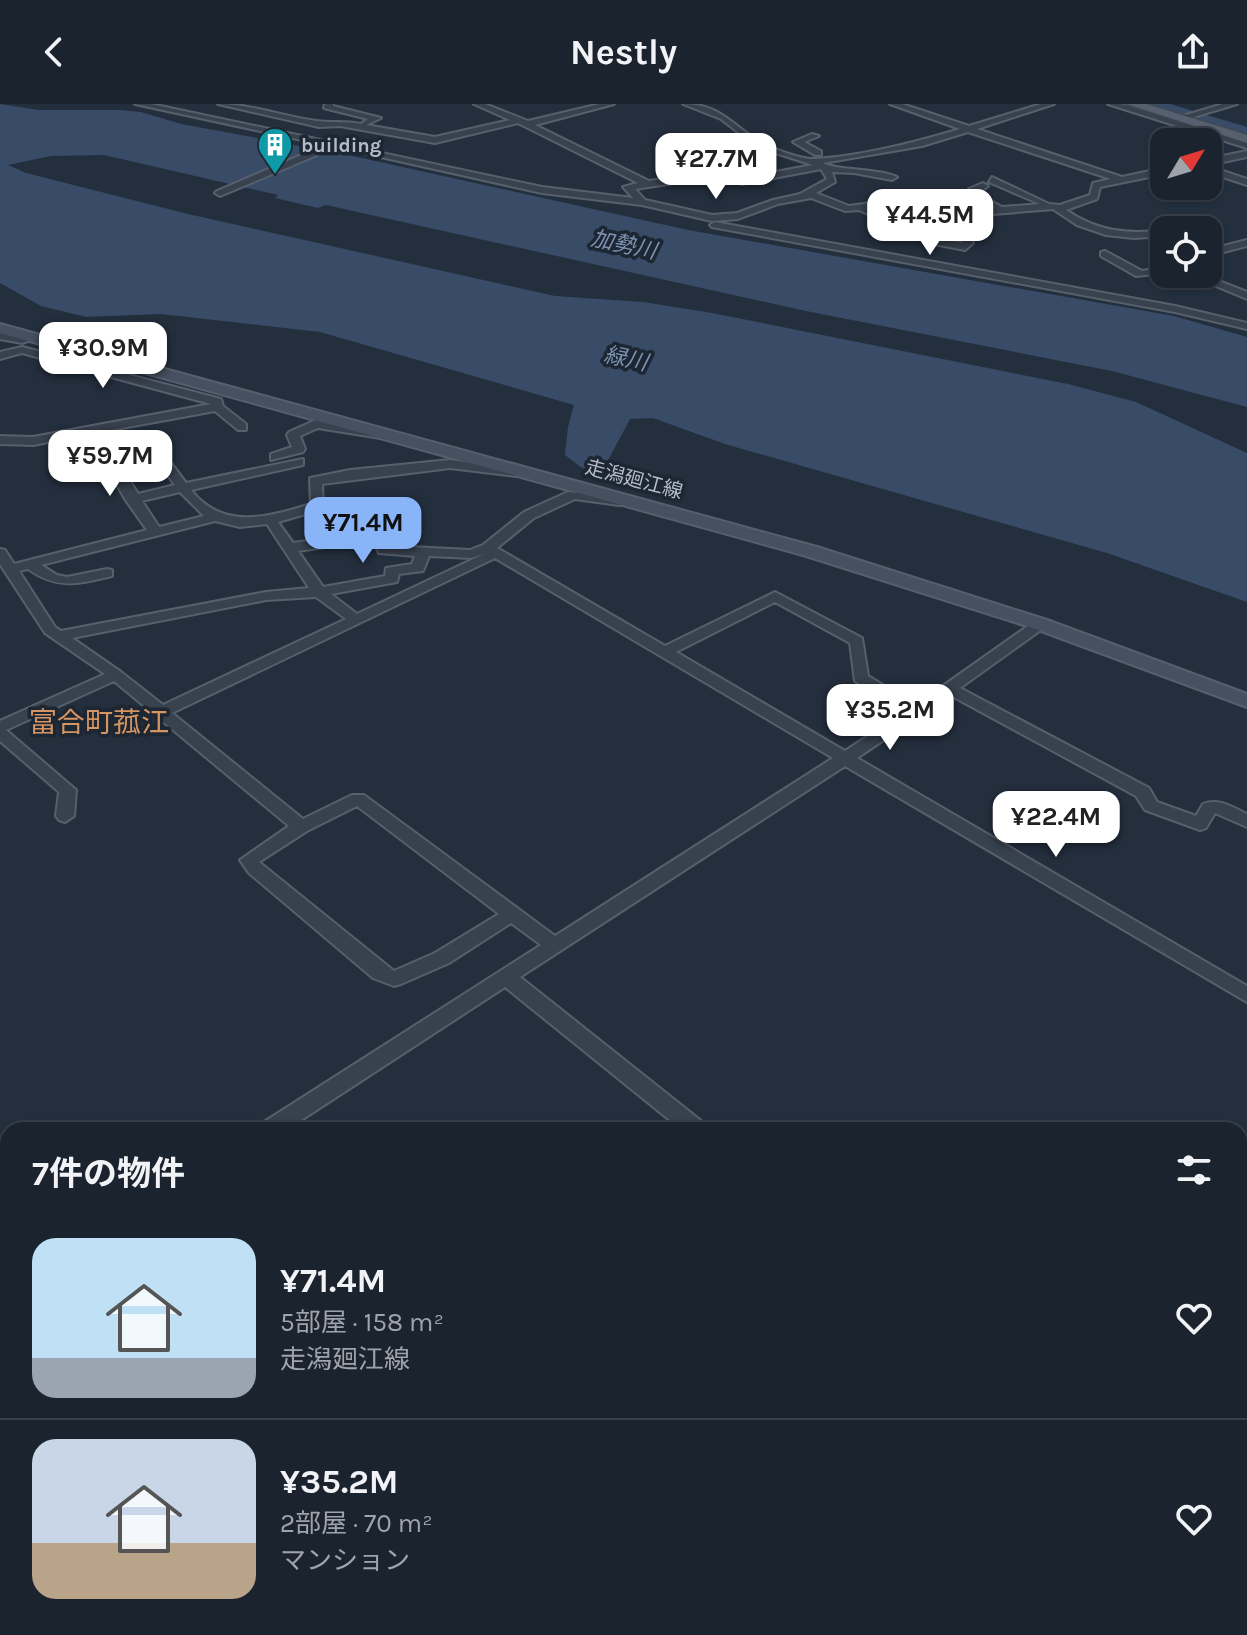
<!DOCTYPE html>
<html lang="ja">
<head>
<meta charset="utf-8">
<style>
	:root { --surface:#1b232e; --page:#242b36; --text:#f1f3f6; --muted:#a0a4aa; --line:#39404a; --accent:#8ab4f8 }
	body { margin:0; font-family:Karla,"Noto Sans JP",sans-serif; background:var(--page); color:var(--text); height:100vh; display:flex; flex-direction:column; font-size:30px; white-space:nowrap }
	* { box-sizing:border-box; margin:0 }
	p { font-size:26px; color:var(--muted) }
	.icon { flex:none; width:44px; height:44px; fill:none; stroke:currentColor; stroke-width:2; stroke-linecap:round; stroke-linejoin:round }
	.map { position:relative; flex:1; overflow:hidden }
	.details { position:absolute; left:0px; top:1018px; width:1248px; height:514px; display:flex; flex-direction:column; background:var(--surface); border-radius:24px 24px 0 0; box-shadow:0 2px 6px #0004,0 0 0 2px var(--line) }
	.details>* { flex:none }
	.needle { width:52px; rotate:52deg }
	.tools { position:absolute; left:1150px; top:24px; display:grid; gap:16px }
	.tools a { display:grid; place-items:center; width:72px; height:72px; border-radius:16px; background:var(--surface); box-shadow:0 2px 6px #0004,0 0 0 2px var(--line); font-size:40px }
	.price { position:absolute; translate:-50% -68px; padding:0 18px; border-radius:16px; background:#fff; color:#222; font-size:26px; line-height:52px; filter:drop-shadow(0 2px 4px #0008) }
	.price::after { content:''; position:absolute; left:50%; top:48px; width:24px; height:18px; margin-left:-12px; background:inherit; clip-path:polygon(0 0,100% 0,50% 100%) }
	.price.current { background:var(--accent); color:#111 }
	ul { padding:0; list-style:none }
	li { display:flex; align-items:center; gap:24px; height:200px; padding:0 32px }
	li+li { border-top:2px solid var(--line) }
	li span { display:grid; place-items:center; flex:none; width:224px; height:160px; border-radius:24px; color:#555 }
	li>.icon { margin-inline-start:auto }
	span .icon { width:96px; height:96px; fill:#fffc; stroke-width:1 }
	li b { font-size:34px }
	h2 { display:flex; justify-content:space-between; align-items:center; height:96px; padding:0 32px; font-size:34px }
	header { display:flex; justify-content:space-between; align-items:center; height:104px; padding:0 32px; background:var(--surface); font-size:36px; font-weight:700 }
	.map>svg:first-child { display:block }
	.water { fill:#394c67 }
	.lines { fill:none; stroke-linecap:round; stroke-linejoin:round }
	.street-casing { stroke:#565f6c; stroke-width:4 }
	.secondary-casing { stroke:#565f6c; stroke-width:4 }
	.primary-casing { stroke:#414a57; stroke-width:4 }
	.street { fill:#38414e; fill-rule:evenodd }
	.secondary { fill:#465061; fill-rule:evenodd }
	.primary { fill:#56606e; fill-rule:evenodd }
	.labels { text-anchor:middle; stroke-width:7; stroke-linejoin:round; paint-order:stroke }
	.far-poi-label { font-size:20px; font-weight:bold; fill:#b4bcc9; stroke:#1d2633; text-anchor:start }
	.far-street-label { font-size:20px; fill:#b4bcc9; stroke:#1d2633 }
	.far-water-label { font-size:22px; font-style:italic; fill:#7c92b1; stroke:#1d2633 }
	.quarter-label { font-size:28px; fill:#d59563; stroke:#1d2633 }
</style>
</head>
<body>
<header><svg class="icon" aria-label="back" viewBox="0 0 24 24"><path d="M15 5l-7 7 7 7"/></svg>Nestly<svg class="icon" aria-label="share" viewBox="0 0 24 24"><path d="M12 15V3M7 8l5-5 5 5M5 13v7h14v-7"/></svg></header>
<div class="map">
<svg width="1247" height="1531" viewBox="0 0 1247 1531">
	<rect width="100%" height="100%" fill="#242f3e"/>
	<!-- water -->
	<g class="water">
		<path d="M0 0 38 6H120L141 8 181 20 344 50 688 126 1174 212 1247 233V303L1112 267 806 207 326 101 318 104 275 94 278 91 104 51 51 52 8 61 26 69 188 110 555 192 643 198 712 209 1068 280 1136 298 1247 349V498L1107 449 725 340 653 314 630 315 605 362 582 364 565 351 568 323 574 301 320 228 161 210 86 213 41 202 0 179Z"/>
		<path d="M1141 0H1170L1247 23V32Z"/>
	</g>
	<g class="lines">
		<defs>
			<g id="street">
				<path d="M135 0H151L542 83 633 94 623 83 638 79 518 19 435 39 340 22 319 23 218 0C252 0 284 13 317 17 332 19 346 17 361 20L368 15 324 4 325 0H333V2L381 14 366 21 435 33 510 16 474 0H485L528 17 600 0H614L535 21 649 77 722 66 743 74 813 61 757 43 721 15 683 0C723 0 733 24 763 39 776 46 802 56 816 55 861 52 917 38 960 25L890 0H902L969 22 1041 0H1054L977 25 1122 73 1164 64V70L1100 83 1097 95 1066 106C1096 127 1128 131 1164 126V132L1134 134 1106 131 1077 121 1053 105 968 112 961 120 973 139 965 146 934 140 859 106 845 107 811 94 778 100 738 115 712 117 642 101 542 89 336 43 220 92 215 89 217 87 325 41ZM968 28 1111 75 1093 79 1090 91 1060 101 1049 100 992 73 989 78 1040 100 1002 103 977 90 988 82 983 79 969 85 967 91 990 104 956 106 900 95 849 102 816 89 835 78 832 68 854 69 892 76 897 73C878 64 836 67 823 59L922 42ZM821 65 827 75 800 90 773 96 737 109 712 111 645 96 635 85 721 72 742 80ZM900 101 958 112 951 120 963 139 941 135 869 105Z"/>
				<path d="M1108 0H1121L1247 38V44Z"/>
				<path d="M1223 0H1237L1180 17 1176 14Z"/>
				<path d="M812 30 819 32 804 38 821 47V51H815L793 38Z"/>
				<path d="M1247 47V53L1208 61V55Z"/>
				<path d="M1208 62 1247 75V81L1208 68Z"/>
				<path d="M715 118 1175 202 1247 219V225L1175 208 712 123 710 121Z"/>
				<path d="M1247 136V142L1208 152V146Z"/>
				<path d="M1105 147 1142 167 1164 163V169L1136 172 1101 152V148Z"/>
				<path d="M1187 170H1201L1247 188V195Z"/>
				<path d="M0 229 22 233 34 230 40 233 22 239 0 235Z"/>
				<path d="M22 243 221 295 223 302 246 320V326H238L215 307 100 328 103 333C153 333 158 341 186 379L303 355V361L191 386C223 427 269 413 311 400L310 374 350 366 450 356 516 364 522 368 516 372 450 364 322 380 323 405 278 418 293 439 379 427 384 428 390 442 470 446 483 441 524 408 568 388 624 394V400L619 401 575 395 534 414 497 444 665 542 775 488 862 534 868 572 916 601 1035 517H1045V523L960 584 1149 684 1157 698 1196 712 1203 700C1219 694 1232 703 1247 710V723L1215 709 1206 724 1200 726 1145 706 1136 692 950 591 857 654 1247 882V898L845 662 520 873 705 1020 708 1026H682L505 883 286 1026H258L261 1020 541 841 511 819 449 859 401 880 394 882 373 874 249 769 240 756 289 722 114 577 6 626 76 686 74 712 65 718 59 716 56 712 59 688 0 637V617L105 570 45 529 0 460V445L5 446 14 460 147 426 125 395 89 330 33 341 0 340V332L33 333 211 300 22 249 0 255V248ZM108 341C148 340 153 351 175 381L138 390ZM180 388 204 412 159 423 142 397ZM215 417 240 423 267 420 309 484 266 488 61 527 55 523 19 467 28 465C57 486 79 480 112 472V466L107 465 67 473 57 471 41 461ZM374 436 379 449 415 452 412 460 386 464 385 472 323 483 298 447ZM484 450 357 510 331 490 397 478 399 470 423 467 429 452 471 454ZM495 454 833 654 555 832 364 691H352L303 715 172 609ZM316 493 346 515 163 601 121 568 72 534 266 496ZM775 498 850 539 855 577 905 608 845 647 676 548ZM357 702 499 810 435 849 394 867 259 758 307 727Z"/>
				<path d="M316 316 387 327 393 331 387 335 318 324 300 332 305 345 303 348 271 356V350L292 343 287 331 289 328Z"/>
				<path d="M8 1186V1208L0 1211V1189Z"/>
				<path d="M1247 1274V1302L1240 1304V1276Z"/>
				<path d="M1240 1447 1247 1449V1479L1240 1477Z"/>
				<path d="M131 1524H163L160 1531H128Z"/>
				<path d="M1034 1524H1065L1062 1531H1031Z"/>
			</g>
			<g id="secondary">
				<path d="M0 220 817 443 1047 516 1247 590V603L1033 524 803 451 0 229Z"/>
				<path d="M0 1107 8 1110V1143L0 1140Z"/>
				<path d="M317 1524H355L358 1531H319Z"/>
			</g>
			<path id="primary" d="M1127 0H1146L1247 31V39Z"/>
		</defs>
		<!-- street casing -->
		<use href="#street" class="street-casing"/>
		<!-- secondary casing -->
		<use href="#secondary" class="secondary-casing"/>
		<!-- primary casing -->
		<use href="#primary" class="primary-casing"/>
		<!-- street -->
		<use href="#street" class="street"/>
		<!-- secondary -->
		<use href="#secondary" class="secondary"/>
		<!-- primary -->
		<use href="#primary" class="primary"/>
	</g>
	<!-- icons -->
	<defs>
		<symbol id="building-pin" viewBox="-11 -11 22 30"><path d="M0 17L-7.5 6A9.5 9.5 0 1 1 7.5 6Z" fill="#0f9aa8" stroke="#1d2633"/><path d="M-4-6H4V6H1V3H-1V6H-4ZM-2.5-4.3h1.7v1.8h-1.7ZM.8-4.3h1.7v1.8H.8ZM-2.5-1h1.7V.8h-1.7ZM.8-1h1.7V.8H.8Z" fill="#fff"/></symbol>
	</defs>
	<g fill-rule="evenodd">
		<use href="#building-pin" x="255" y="21" width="40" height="54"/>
	</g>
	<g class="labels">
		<!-- far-poi labels -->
		<g class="far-poi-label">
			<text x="301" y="48">building</text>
		</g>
		<!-- far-street labels -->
		<g class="far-street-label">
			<text transform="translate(634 375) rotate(15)" y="7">走潟廻江線</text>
		</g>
		<!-- far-water labels -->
		<g class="far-water-label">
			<text transform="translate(624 140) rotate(12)" y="8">加勢川</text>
			<text transform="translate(626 254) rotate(12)" y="8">緑川</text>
		</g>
		<!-- quarter labels -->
		<g class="quarter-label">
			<text x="99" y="628">富合町菰江</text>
		</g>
	</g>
</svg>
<div class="tools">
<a><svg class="needle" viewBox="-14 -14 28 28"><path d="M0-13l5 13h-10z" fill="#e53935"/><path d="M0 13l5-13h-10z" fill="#a0a4aa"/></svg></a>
<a><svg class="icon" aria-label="locate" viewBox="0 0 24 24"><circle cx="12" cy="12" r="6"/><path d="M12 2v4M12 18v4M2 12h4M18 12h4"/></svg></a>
</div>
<b class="price" style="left:716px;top:97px">¥27.7M</b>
<b class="price" style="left:930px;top:153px">¥44.5M</b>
<b class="price" style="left:103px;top:286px">¥30.9M</b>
<b class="price" style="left:110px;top:394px">¥59.7M</b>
<b class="price current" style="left:363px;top:461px">¥71.4M</b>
<b class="price" style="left:890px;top:648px">¥35.2M</b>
<b class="price" style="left:1056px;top:755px">¥22.4M</b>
<section class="details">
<h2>7件の物件<svg class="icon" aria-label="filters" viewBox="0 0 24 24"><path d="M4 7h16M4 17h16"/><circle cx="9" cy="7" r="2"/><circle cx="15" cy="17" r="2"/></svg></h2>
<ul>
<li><span style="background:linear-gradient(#bfe0f5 75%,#9aa5b1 0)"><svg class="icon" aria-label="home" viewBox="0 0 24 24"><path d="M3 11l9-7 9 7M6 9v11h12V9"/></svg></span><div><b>¥71.4M</b><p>5部屋 · 158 m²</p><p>走潟廻江線</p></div><svg class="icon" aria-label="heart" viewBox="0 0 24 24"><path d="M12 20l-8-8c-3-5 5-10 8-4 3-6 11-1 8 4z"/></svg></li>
<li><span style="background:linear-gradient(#c9d6e8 65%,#b9a48a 0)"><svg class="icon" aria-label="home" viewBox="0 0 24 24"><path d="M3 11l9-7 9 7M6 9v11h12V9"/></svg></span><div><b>¥35.2M</b><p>2部屋 · 70 m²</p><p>マンション</p></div><svg class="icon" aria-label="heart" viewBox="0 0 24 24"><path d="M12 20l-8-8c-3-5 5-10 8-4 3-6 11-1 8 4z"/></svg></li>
</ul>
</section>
</div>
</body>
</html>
